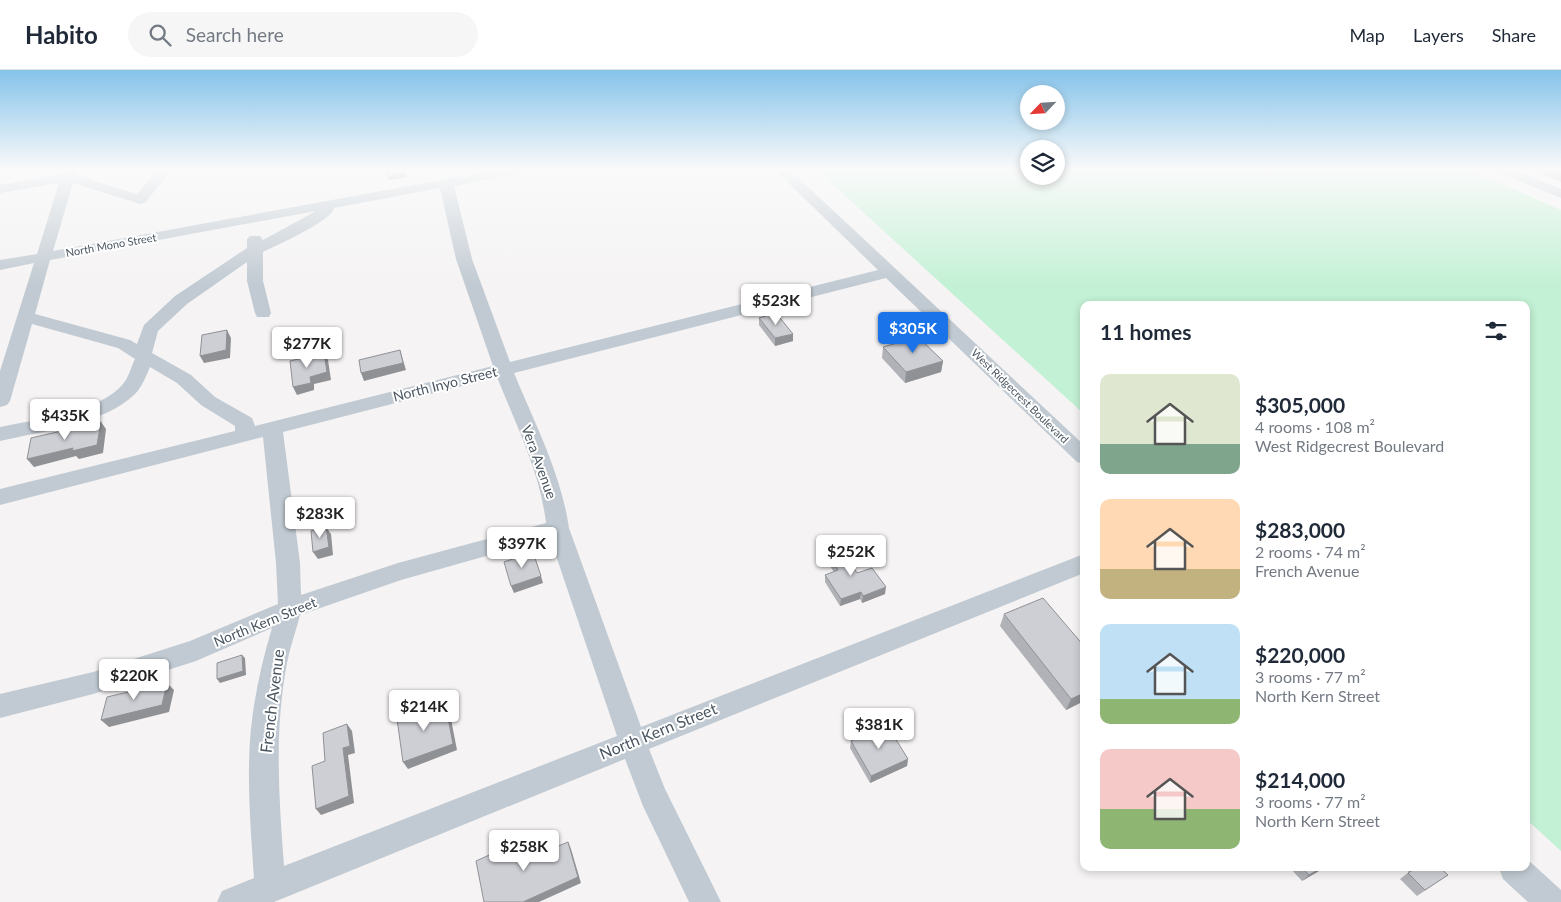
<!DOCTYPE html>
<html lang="en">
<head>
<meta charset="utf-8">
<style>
	:root { --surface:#fff; --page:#f6f6f7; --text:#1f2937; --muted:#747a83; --line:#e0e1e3; --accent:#1a73e8 }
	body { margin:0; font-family:Lato,sans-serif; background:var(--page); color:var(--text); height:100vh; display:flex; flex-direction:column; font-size:19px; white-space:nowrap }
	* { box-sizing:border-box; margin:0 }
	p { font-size:16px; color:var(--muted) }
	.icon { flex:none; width:28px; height:28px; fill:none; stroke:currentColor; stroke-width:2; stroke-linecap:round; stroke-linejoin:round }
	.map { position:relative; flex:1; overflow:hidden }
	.side { position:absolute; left:1080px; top:231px; width:450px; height:570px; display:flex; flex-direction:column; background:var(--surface); border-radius:10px; box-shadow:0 2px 8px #0003 }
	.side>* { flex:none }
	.needle { width:32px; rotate:245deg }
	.tools { position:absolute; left:1020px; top:15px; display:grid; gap:10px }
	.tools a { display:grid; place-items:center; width:45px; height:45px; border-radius:50%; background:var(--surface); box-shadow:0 2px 8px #0003; font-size:25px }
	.price { position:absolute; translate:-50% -42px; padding:0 11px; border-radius:5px; background:#fff; color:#222; font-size:16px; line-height:32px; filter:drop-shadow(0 1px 2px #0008) }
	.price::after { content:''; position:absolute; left:50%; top:30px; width:15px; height:11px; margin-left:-8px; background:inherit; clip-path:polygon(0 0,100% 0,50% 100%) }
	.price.current { background:var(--accent); color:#fff }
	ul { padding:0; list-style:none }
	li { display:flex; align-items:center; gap:15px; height:125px; padding:0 20px }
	li span { display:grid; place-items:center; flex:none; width:140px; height:100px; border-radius:10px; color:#555 }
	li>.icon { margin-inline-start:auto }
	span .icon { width:60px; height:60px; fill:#fffc; stroke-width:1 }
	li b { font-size:21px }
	h2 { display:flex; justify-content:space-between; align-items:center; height:60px; padding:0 20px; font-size:21px }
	header { display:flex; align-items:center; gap:30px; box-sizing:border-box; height:70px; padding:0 25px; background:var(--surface); border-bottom:1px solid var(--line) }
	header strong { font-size:24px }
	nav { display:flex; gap:28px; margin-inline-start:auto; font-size:18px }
	.search { width:350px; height:45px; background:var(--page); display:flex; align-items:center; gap:12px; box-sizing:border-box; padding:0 18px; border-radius:28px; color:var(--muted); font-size:19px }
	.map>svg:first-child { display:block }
	.green { fill:#c3f1d5 }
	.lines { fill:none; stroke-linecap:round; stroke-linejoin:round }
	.minor { fill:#c1cad2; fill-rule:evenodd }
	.wall { fill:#b0b2b7 }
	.shaded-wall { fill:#909195 }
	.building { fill:#cdcfd5; stroke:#909195 }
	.labels { text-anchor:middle; stroke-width:4; stroke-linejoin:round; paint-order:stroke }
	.far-street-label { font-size:11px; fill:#4a5661; stroke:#fff }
	.street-label { font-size:14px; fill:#4a5661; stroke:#fff }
	.near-street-label { font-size:16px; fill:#4a5661; stroke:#fff }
</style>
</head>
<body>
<header>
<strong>Habito</strong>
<div class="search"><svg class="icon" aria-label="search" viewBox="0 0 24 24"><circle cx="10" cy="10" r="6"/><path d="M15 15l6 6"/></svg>Search here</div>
<nav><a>Map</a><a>Layers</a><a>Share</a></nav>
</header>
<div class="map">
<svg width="1561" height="832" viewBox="0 0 1561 832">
	<rect width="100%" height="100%" fill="#f5f3f3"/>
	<!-- green -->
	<path class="green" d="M817 100H1029V106H1056V100H1470L1561 140V781L1526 749V235H1084V344Z"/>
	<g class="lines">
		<!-- minor -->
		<g class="minor">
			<path d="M63 100H77L75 105 137 124 157 100H171L145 133 140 134 73 113 53 181 496 100H524L522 103 517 104 454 116 472 189 510 292 878 200 775 100H790L1084 375V394L1077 392 886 208 514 303C535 354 561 403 569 458L641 657 1084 484V503L649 679 665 719 721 832H689L643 736 625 689 274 832H217L222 821 254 808C251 763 247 716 250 670 253 632 261 594 272 558L196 591 93 624 0 648V624L93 602 190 571 278 534 276 493 263 367 0 435V419L235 361V356L201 335 177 313 150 297C146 306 142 317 135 324 103 355 42 361 0 371V357C33 350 102 341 123 314 129 307 131 297 135 289L118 278 32 254 10 331 7 335 0 337V301L34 193 0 200V190L37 184 59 113 0 123V115L62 104ZM440 118 456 189 493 296 255 356 252 348 215 327 191 305 152 283 158 261 187 234 247 192V211L255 243 257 247H269L271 243 263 211V182C277 175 332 151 334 138ZM316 141 263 170 260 166H250L247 169V178L175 226 144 255 137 274 130 270 35 244 50 190ZM497 307C516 355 540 402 546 453L398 493 301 525 300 493 283 362ZM550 468 617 666 284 796C279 729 274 661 287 593 290 577 296 561 300 545L401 510Z"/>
			<path d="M1496 100H1514L1561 119V128L1498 103Z"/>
			<path d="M1526 788 1561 820V832H1528L1503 809 1499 798H1526Z"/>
		</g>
	</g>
	<!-- wall -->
	<g class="wall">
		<path d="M1532 100H1561V112Z"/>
		<path d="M759 248 793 264V271L775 276 759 255Z"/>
		<path d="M883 277 943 291 941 302 905 313 882 288Z"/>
		<path d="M825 480 857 503 885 524 862 533 860 529 840 536 825 512V505L834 502 824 487Z"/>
		<path d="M1004 544 1084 576V631L1066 640 1000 556Z"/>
		<path d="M851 671 908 689 907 696 870 713 850 678Z"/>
		<path d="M1290 798H1324L1302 811Z"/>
		<path d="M1404 798H1440L1448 805 1417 826 1400 809 1409 802Z"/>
	</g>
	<!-- shaded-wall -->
	<g class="shaded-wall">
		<path d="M406 103 407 107 389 110 388 107Z"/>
		<path d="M227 260 231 268 230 288 204 293 200 286Z"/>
		<path d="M793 264V271L775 276V268Z"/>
		<path d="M400 280 406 300 364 311 361 303Z"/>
		<path d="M324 283 328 290 331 310 314 314V320L297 325 293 317Z"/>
		<path d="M943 291 941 302 905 313 906 302Z"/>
		<path d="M101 352 106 359 103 383 79 389 76 386 34 397 27 389 73 378Z"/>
		<path d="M326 457 331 464 333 485 318 489 313 482Z"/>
		<path d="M541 506 543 513 514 523 511 516Z"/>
		<path d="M886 517 885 524 862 533 863 526Z"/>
		<path d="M861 522 860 529 840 536 841 529Z"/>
		<path d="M242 585 245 588 246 605 220 613 217 609Z"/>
		<path d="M167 613 174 620 169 642 109 657 101 650Z"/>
		<path d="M1084 623V631L1066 640 1071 629Z"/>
		<path d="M445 632 449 639 457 680 408 699 403 692Z"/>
		<path d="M347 654 352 661 355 683 348 685 354 733 321 745 316 739 343 678Z"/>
		<path d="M908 689 907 696 870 713 871 706Z"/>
		<path d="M529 767 533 774 538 793 535 786Z"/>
		<path d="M568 772 571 779 581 813 539 832H523Z"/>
		<path d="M1321 798H1324L1302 811 1309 805Z"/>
	</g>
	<!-- building -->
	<g class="building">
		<path d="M386 100H405L406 103 388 107Z"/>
		<path d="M1554 100H1561V103Z"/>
		<path d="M776 243 793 264 775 268 759 248Z"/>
		<path d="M227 260 226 280 200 286 202 265Z"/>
		<path d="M918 267 943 291 906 302 883 277Z"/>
		<path d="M400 280 403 293 361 303 359 290Z"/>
		<path d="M324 283 327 302 310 307 311 313 293 317 290 291Z"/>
		<path d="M101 352 97 375 72 381 73 378 27 389 31 368Z"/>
		<path d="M326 457 329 477 313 482 311 461Z"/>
		<path d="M838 475 857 503 872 498 886 517 863 526 861 522 841 529 825 505 838 500 825 480Z"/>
		<path d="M533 482 541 506 511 516 504 492Z"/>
		<path d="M1043 528 1084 576V623L1071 629 1004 544Z"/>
		<path d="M242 585 243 601 217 609V593Z"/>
		<path d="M167 613 162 635 101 650 107 627Z"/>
		<path d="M445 632 453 674 403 692 397 649Z"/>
		<path d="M347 654 350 676 343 678 349 726 316 739 312 696 325 691 323 663Z"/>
		<path d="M887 655 908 689 871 706 851 671Z"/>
		<path d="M529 767 535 786 568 772 578 807 523 832H484L476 791Z"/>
		<path d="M1302 798H1321L1309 805Z"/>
		<path d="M1416 798H1440L1448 805 1425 820 1408 803Z"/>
	</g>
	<!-- sky -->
	<linearGradient id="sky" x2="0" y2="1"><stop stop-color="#85c3ea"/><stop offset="0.46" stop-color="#fafafa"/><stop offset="1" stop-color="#fafafa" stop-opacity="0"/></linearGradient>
	<rect width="1561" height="216" fill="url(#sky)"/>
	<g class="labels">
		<!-- far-street labels -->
		<g class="far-street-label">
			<text transform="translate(111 175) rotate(-10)" y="4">North Mono Street</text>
			<text transform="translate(1020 326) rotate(44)" y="4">West Ridgecrest Boulevard</text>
		</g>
		<!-- street labels -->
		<g class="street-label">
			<text transform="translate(445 314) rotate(-14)" y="5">North Inyo Street</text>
			<text transform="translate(539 392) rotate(70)" y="5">Vera Avenue</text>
			<text transform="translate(265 552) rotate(-22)" y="5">North Kern Street</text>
		</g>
		<!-- near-street labels -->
		<g class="near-street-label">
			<text transform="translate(272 631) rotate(-83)" y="6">French Avenue</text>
			<text transform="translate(658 661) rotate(-22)" y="6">North Kern Street</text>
		</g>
	</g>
</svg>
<div class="tools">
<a><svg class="needle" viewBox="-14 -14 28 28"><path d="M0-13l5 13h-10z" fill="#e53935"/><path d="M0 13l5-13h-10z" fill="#747a83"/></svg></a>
<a><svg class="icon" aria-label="layers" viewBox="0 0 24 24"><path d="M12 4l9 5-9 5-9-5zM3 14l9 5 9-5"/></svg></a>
</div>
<b class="price" style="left:776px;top:256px">$523K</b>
<b class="price current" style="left:913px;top:284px">$305K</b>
<b class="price" style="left:307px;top:299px">$277K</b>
<b class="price" style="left:65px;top:371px">$435K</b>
<b class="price" style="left:320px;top:469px">$283K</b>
<b class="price" style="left:522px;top:499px">$397K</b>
<b class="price" style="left:851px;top:507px">$252K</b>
<b class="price" style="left:134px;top:631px">$220K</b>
<b class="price" style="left:424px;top:662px">$214K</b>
<b class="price" style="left:879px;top:680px">$381K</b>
<b class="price" style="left:524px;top:802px">$258K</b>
<section class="side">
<h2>11 homes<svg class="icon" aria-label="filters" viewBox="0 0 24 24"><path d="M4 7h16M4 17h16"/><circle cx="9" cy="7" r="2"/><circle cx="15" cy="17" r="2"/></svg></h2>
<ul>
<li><span style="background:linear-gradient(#dfe7d0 70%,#7fa58c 0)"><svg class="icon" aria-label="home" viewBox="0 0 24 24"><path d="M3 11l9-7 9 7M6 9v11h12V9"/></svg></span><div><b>$305,000</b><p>4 rooms · 108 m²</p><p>West Ridgecrest Boulevard</p></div></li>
<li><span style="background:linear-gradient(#ffd9b3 70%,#c2b280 0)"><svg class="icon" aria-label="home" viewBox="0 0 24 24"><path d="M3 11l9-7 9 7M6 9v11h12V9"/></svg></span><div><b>$283,000</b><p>2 rooms · 74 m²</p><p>French Avenue</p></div></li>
<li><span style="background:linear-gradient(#bfe0f5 75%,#8fb573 0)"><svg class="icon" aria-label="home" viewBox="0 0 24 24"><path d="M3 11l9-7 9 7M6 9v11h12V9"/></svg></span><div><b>$220,000</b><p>3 rooms · 77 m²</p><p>North Kern Street</p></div></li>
<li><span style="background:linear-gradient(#f6c9c9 60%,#8fb573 0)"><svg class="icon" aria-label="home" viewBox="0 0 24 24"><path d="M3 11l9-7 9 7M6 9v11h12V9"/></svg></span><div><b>$214,000</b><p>3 rooms · 77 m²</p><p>North Kern Street</p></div></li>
</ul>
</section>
</div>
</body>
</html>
